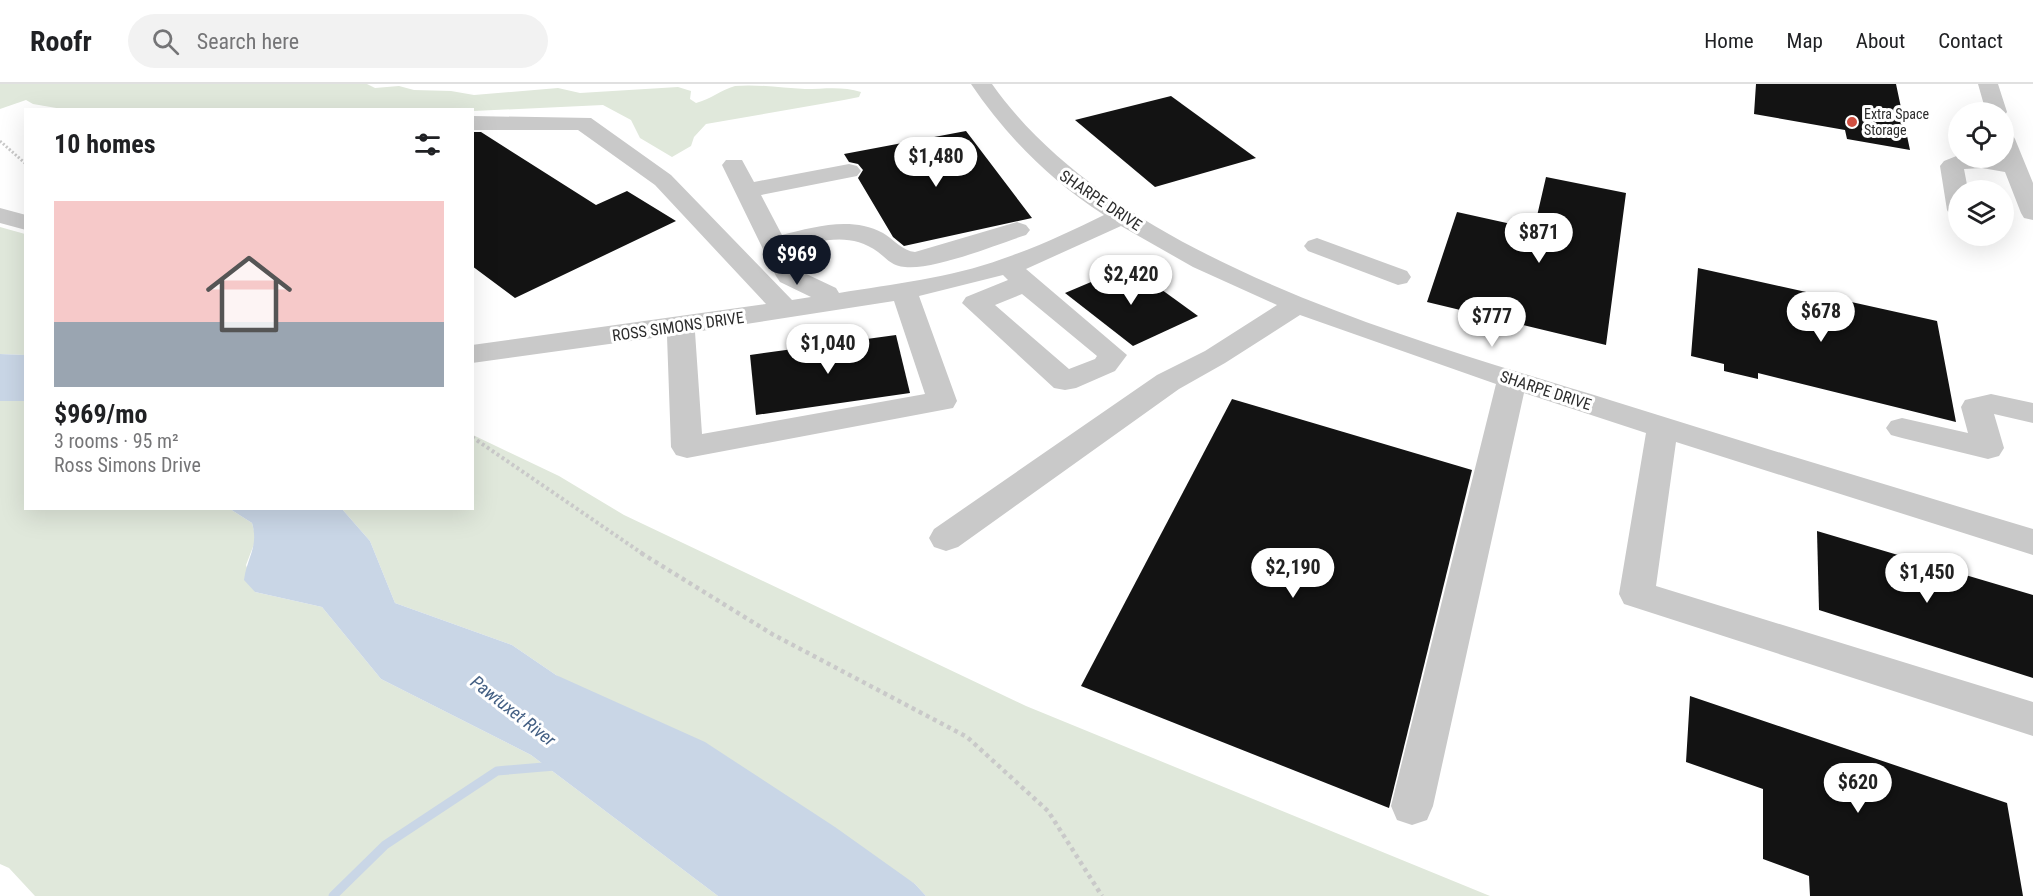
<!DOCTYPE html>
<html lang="en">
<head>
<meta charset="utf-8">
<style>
	:root { --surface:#fff; --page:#f2f2f2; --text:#202124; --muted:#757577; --line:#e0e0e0; --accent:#111827 }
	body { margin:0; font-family:"Roboto Condensed",sans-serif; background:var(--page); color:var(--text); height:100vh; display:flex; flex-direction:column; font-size:22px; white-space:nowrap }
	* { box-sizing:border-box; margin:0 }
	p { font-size:20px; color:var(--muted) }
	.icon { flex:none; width:33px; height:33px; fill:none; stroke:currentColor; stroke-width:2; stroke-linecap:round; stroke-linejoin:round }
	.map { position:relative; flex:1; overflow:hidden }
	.drawer { position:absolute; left:24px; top:24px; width:450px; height:402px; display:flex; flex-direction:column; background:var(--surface); border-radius:0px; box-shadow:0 6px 24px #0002 }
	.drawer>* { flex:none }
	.controls { position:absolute; left:1948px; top:18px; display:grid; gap:12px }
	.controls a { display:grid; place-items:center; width:66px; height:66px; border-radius:50%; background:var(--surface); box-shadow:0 6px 24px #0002; font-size:30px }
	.price { position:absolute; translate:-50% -51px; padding:0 14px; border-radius:21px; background:#fff; color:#222; font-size:20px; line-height:39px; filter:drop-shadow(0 2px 3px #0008) }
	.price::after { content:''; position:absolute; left:50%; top:36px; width:18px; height:14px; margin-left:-9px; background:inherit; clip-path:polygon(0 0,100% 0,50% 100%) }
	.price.on { background:var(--accent); color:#fff }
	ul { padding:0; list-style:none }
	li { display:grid; align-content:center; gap:12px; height:318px; padding:0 30px }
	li+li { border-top:2px solid var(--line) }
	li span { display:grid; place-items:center; height:186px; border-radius:0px; color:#555 }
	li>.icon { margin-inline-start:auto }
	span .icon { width:108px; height:108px; fill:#fffc; stroke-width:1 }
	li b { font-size:26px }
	h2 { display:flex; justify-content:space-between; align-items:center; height:72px; padding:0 30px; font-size:26px }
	header { display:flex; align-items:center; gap:36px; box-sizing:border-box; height:84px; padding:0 30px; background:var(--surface); border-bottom:2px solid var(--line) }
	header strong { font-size:28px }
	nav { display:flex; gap:33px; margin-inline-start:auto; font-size:21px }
	.search { width:420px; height:54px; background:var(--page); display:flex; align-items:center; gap:15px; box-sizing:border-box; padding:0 21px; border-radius:33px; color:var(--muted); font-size:22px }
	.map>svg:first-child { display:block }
	.green { fill:#e0e8db }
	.water { fill:#c9d6e6 }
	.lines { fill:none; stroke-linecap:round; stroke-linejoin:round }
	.stream { stroke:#c9d6e6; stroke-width:9 }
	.building { fill:#131313 }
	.path-far2 { stroke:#c9c9c9; stroke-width:3; stroke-dasharray:2 2; stroke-linecap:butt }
	.path-far1 { stroke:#c9c9c9; stroke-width:4; stroke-dasharray:3 3; stroke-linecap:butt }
	.path { stroke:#c9c9c9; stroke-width:4.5; stroke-dasharray:4 4; stroke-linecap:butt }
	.minor { fill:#c9c9c9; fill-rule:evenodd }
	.poi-dot { fill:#d05042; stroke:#fff; stroke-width:2 }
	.labels { text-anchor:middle; stroke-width:6; stroke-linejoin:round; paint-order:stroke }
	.far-poi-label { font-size:14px; fill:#2c2c2c; stroke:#fff; text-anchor:start }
	.street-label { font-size:16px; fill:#2c2c2c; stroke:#fff }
	.water-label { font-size:18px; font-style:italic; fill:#446084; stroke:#fff }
</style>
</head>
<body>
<header>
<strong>Roofr</strong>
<div class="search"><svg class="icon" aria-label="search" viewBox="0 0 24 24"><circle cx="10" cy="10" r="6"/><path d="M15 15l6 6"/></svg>Search here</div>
<nav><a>Home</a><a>Map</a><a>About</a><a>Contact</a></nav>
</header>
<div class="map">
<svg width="2033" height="812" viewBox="0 0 2033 812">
	<rect width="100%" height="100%" fill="#fff"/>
	<!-- green -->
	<g class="green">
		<path d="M0 0H367L375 4 399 2 414 6 451 7 474 11 558 4 580 9 678 3 691 7 690 15 696 19C711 15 721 6 735 2 758 0 782 4 805 5 824 5 843 2 861 8L859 13 844 16 706 40 694 53 691 62 672 73 640 54 631 36 603 21 473 27 68 26 33 20 26 16 0 25Z"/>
		<path d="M0 143 25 150V271L0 270Z"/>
		<path d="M0 317H25L26 424 230 425 252 439 256 455 246 481 255 508 322 523 381 595 531 671 718 812H35L9 784 0 780Z"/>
		<path d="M473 351 559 392 624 431 1026 622 1490 812H926L915 800 556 591 512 561 395 519 370 457 342 425 472 424Z"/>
	</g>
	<!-- water -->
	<g class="water">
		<path d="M0 270 25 271V317H0Z"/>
		<path d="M230 425H342L370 457 395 519 512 561 556 591 705 658 835 743 915 800 926 812H718L531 671 381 595 322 523 255 508 244 496C247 473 259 463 252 439Z"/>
	</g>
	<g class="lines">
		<!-- stream -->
		<path class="stream" d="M333 812 385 761 497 687 555 682"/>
	</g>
	<!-- building -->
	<g class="building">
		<path d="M1756 0H1896L1910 66 1847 55 1845 46 1754 30Z"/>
		<path d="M1171 12 1256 74 1155 103 1075 36Z"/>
		<path d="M966 47 1032 134 904 162 893 153 858 94 863 86 858 80 849 78 844 70Z"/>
		<path d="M472 48H481L596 121 627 107 676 137 515 214 472 182Z"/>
		<path d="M1546 93 1626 109 1606 261 1427 218 1457 128 1534 145Z"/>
		<path d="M1129 182 1198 232 1133 262 1065 209Z"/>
		<path d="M1698 184 1937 237 1956 338 1758 289V295L1724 287V280L1691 272Z"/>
		<path d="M896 251 910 309 756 331 750 271Z"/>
		<path d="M1232 315 1472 386 1389 724 1081 602Z"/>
		<path d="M1817 447 2033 511V594L1819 526Z"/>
		<path d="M1690 612 2007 719 2023 812H1810L1809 792 1763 775V705L1686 678Z"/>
	</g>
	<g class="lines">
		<!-- path-far2 -->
		<path class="path-far2" d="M0 57 26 80"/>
		<!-- path-far1 -->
		<path class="path-far1" d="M472 353 643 470"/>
		<!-- path -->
		<path class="path" d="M641 469 772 550 967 653 1048 727 1102 812"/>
		<!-- minor -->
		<g class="minor">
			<path d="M971 0H992C1118 178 1413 255 1613 317 1753 361 1893 403 2033 445V471L1676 358 1656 502 2033 618V652L1624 520 1619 510 1646 349 1524 309 1433 722 1427 736 1412 741 1397 736 1391 722 1496 300 1300 231 1225 279 1179 305 958 463 946 467 934 463 929 454 934 445 1157 291 1205 267 1277 221 1193 183 1121 142 1026 185 1127 271 1115 287 1076 304 1065 306 1054 304 962 219 966 213 1008 196 1003 191 919 212 957 317 953 324 687 374 676 371 671 363 667 252 472 279V261L766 220 655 101 578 46H472V32L591 34 671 91 792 216 811 213 780 198 776 192 722 81 726 76H742L754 98 849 80 857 82 861 87 857 92 761 111 782 151C814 143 851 132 883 149 893 155 903 167 915 168L1017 138 1026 141 1030 146 1026 151C995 161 935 186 905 183 892 182 887 175 878 168 850 147 819 157 789 165L800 187 836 204 839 209C893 200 950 194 1002 175 1038 163 1071 147 1104 131 1050 96 1007 53 971 0ZM1022 210 1097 272 1095 275 1069 285 995 221ZM894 217 925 310 702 350 695 248Z"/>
			<path d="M1978 0H1998L2007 28 2004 32V28H1986Z"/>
			<path d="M2004 48 2012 50 2015 55 2033 99V136L2024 134 2021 129 2005 88 1982 84 1964 85 1968 106H1959V133L1950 131 1947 126 1940 82 1944 77 1959 71V74H2004Z"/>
			<path d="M0 124 26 131V146L0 139Z"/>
			<path d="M1317 154 1407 187 1411 193 1407 199 1398 201 1308 167 1304 162 1308 157Z"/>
			<path d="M1991 310 2033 319V339L1994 330 2004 364 1999 372 1988 375 1902 354 1891 351 1886 344 1891 337 1902 334 1968 349 1961 323 1965 316Z"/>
		</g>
	</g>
	<!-- markers -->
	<circle class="poi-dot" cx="1852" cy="38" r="6"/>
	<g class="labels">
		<!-- far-poi labels -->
		<g class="far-poi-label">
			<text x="1864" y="35">Extra Space<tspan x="1864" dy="16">Storage</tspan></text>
		</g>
		<!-- street labels -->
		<g class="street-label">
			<text transform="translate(1101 116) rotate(34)" y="6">SHARPE DRIVE</text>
			<text transform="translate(678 242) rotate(-8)" y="6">ROSS SIMONS DRIVE</text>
			<text transform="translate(1546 306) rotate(18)" y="6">SHARPE DRIVE</text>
		</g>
		<!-- water labels -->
		<g class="water-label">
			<text transform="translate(513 627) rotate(38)" y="6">Pawtuxet River</text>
		</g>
	</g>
</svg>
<div class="controls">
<a><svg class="icon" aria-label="locate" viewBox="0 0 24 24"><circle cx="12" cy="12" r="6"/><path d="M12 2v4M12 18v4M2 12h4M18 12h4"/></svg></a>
<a><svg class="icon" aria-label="layers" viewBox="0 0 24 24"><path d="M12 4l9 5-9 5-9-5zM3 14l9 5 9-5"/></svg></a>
</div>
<b class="price" style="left:936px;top:104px">$1,480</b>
<b class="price" style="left:1539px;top:180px">$871</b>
<b class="price on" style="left:797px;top:202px">$969</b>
<b class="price" style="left:1131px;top:222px">$2,420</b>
<b class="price" style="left:1821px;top:259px">$678</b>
<b class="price" style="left:1492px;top:264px">$777</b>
<b class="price" style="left:828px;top:291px">$1,040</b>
<b class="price" style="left:1293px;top:515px">$2,190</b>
<b class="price" style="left:1927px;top:520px">$1,450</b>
<b class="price" style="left:1858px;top:730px">$620</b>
<section class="drawer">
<h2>10 homes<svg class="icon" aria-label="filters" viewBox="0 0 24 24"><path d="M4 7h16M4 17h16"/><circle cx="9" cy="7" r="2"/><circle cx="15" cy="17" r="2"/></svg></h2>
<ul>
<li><span style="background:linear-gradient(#f6c9c9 65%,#9aa5b1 0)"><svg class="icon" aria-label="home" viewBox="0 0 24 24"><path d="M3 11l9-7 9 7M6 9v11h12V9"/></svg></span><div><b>$969/mo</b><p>3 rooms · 95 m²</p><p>Ross Simons Drive</p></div></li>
</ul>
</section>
</div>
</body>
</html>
